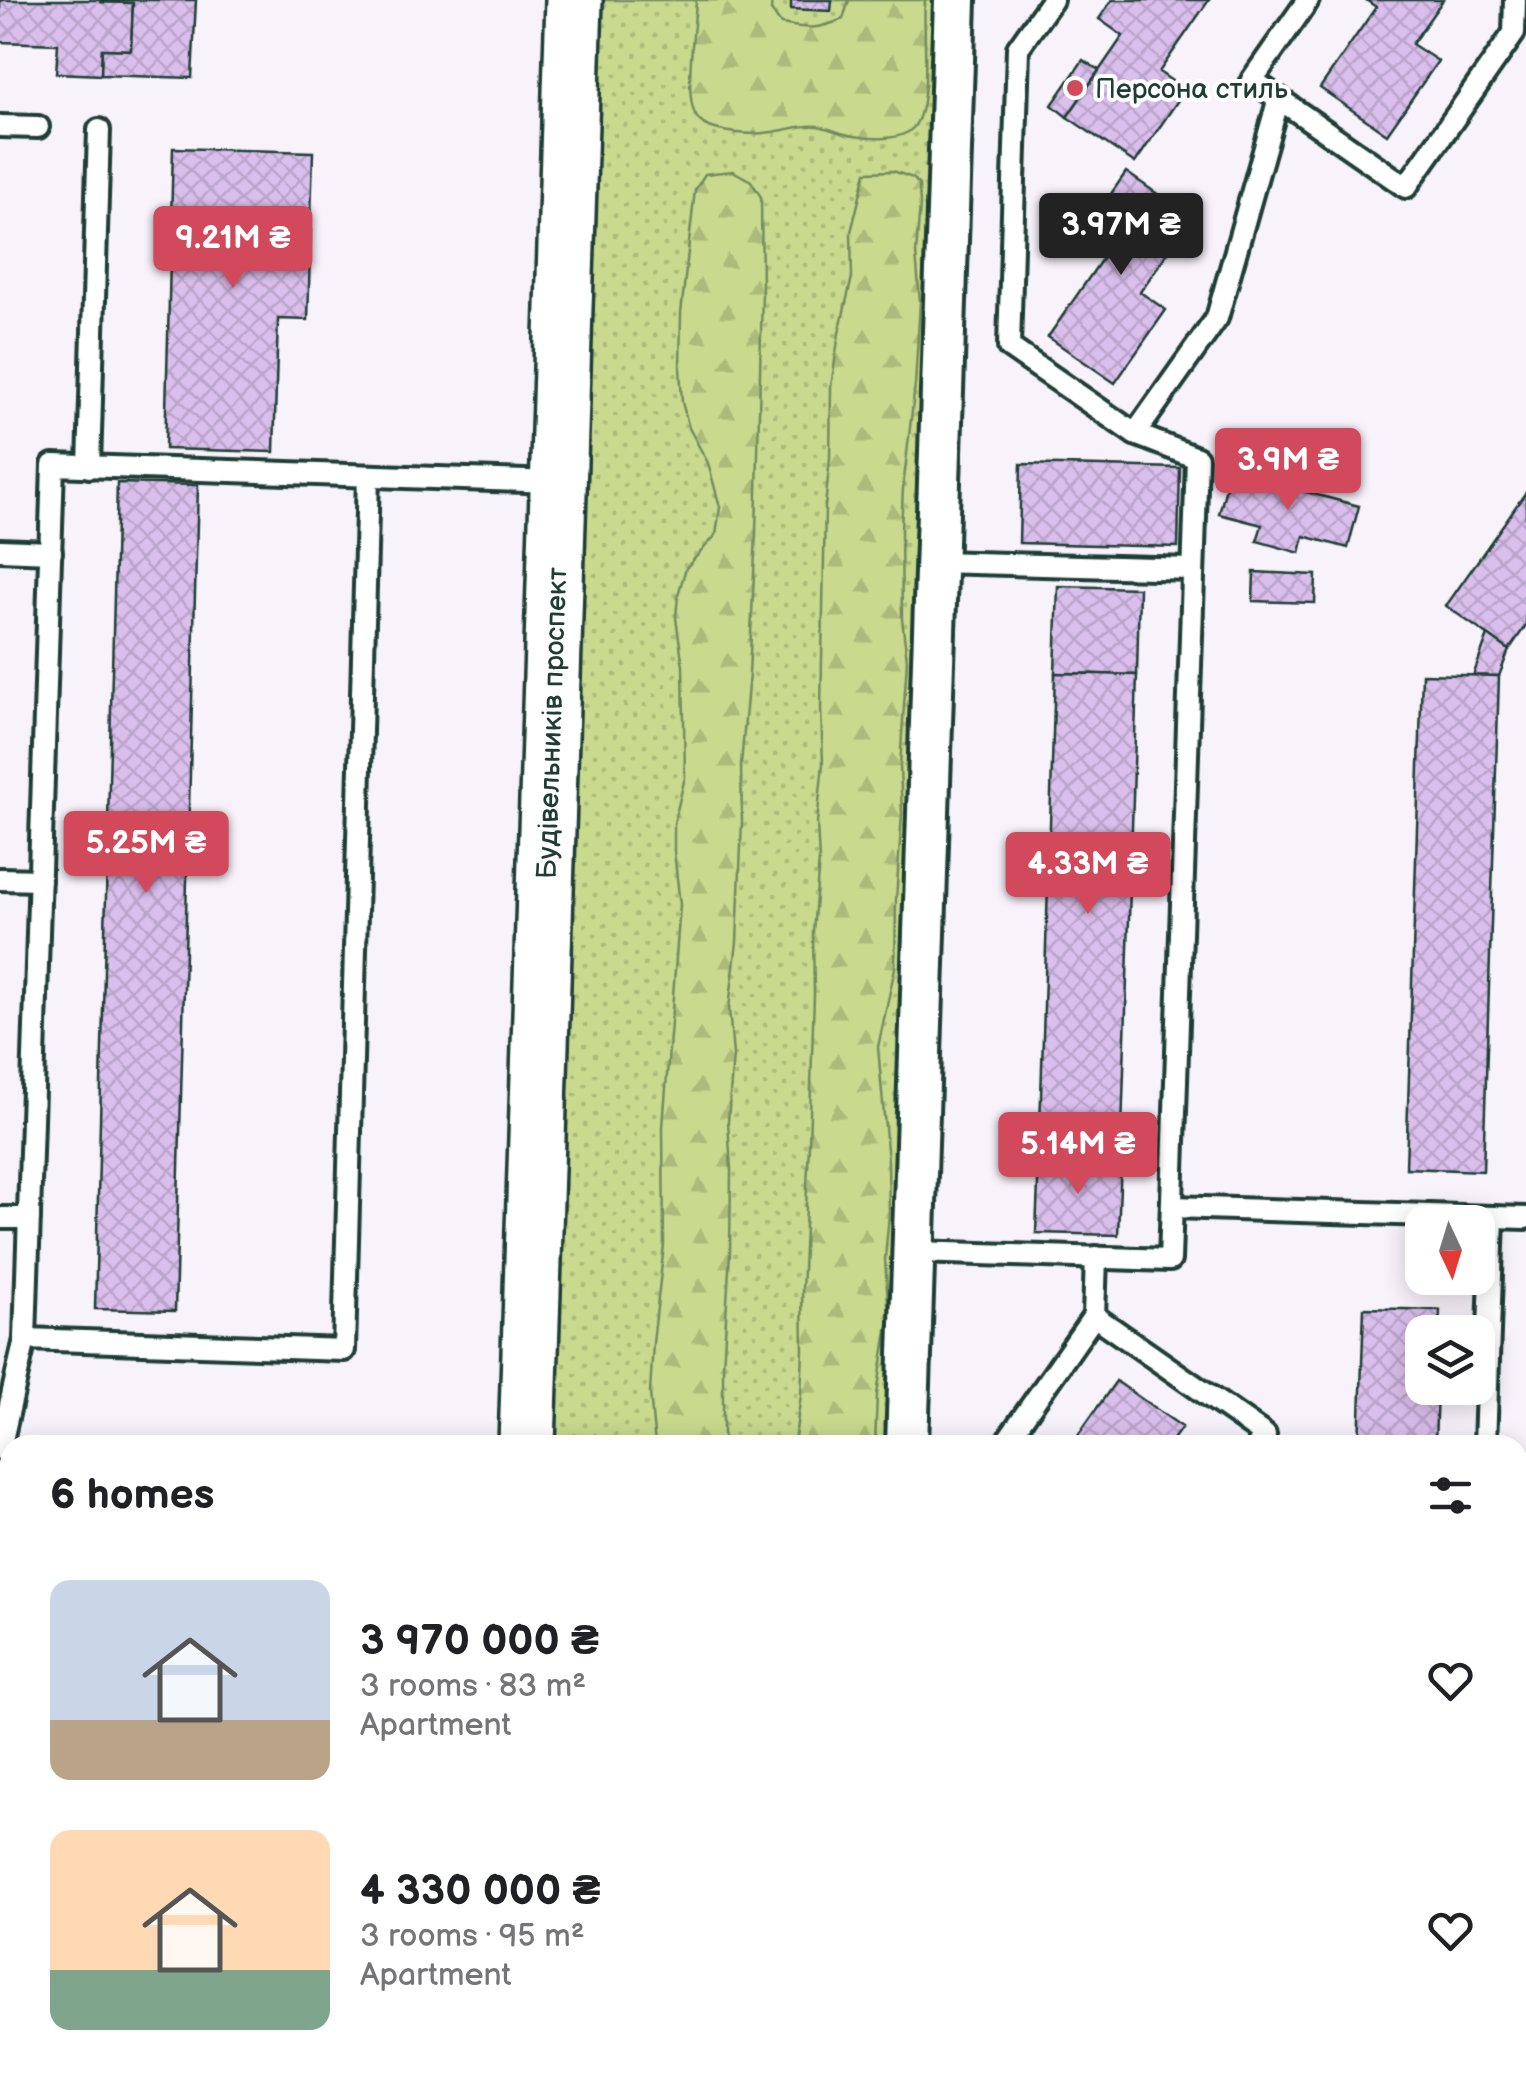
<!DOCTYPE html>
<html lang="en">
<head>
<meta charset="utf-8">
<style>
	:root { --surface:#fff; --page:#f2f2f2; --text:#202124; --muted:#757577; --accent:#d1495b }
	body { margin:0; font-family:"Balsamiq Sans",sans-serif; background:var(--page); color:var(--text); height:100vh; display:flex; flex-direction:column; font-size:38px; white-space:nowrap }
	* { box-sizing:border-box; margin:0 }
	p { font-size:32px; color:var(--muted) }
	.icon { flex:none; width:55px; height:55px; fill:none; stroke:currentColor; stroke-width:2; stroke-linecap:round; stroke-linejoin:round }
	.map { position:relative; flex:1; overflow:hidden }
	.drawer { position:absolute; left:0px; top:1435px; width:1528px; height:642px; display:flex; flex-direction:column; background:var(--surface); border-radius:30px 30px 0 0; box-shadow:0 5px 25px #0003 }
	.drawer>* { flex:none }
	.needle { width:65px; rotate:176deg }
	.buttons { position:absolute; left:1405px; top:1205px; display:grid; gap:20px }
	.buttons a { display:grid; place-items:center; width:90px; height:90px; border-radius:20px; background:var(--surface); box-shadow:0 5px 25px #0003; font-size:50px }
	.price { position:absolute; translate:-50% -85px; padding:0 22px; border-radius:10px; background:var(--accent); color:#fff; font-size:32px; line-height:65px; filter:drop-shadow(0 2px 5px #0008) }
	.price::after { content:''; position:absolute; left:50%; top:60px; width:30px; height:22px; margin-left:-15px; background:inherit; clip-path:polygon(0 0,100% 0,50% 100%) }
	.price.on { background:#222; color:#fff }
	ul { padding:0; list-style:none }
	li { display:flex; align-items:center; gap:30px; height:250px; padding:0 50px }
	li span { display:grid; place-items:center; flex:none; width:280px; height:200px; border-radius:20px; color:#555 }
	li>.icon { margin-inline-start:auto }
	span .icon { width:120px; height:120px; fill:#fffc; stroke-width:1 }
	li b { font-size:42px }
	h2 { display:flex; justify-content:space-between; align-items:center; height:120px; padding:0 50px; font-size:42px }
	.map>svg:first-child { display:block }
	.green { fill:url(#green-dots); stroke:#748b60; stroke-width:2.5 }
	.forest { fill:url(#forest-firs); stroke:#748b60; stroke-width:2.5 }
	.building { fill:url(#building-cross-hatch); stroke:#1f3d34; stroke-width:2.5 }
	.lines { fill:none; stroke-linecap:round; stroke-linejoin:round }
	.service-casing { stroke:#1f3d34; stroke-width:28 }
	.minor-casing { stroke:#1f3d34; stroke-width:48 }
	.secondary-casing { stroke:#1f3d34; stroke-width:62 }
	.service { stroke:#fff; stroke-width:20 }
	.minor { stroke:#fff; stroke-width:40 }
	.secondary { stroke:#fff; stroke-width:55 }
	.poi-dot { fill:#d1495b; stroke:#fff; stroke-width:4 }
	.labels { text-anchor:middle; stroke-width:8; stroke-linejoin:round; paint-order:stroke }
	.poi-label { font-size:28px; fill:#1f3d34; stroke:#fff; text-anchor:start }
	.street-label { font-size:28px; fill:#1f3d34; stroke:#fff }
</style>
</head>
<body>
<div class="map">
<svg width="1526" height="2077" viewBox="0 0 1526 2077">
	<defs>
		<pattern id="green-dots" width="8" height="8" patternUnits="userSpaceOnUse" patternTransform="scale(2.5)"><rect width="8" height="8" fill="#c9d98d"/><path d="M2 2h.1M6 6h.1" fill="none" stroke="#acbb7a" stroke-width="1.8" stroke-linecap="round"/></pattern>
		<pattern id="forest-firs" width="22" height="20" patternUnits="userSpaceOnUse" patternTransform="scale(2.5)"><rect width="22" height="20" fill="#c9d98d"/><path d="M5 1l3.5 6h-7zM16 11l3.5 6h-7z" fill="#acbb7a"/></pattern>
		<pattern id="building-cross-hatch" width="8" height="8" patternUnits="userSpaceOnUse" patternTransform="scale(2.5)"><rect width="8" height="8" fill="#dabeec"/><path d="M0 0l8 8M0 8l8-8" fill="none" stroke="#bba4cb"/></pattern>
	</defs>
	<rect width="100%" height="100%" fill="#f8f2fb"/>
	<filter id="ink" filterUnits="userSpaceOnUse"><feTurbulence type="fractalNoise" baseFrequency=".01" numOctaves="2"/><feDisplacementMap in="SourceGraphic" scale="20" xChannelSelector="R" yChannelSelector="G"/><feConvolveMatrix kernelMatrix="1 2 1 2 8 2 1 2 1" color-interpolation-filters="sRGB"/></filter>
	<g filter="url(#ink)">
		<!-- green -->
		<g class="green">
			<path d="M594 0H939L892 1445H547Z"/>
			<rect x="527" y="2068" width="345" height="9"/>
		</g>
		<!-- forest -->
		<g class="forest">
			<path d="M696 0H772L771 10 781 24C808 29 817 30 843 19L849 0H925C922 32 933 104 913 128 901 141 871 139 854 136 842 135 830 128 818 126 803 124 787 130 772 132 755 135 737 134 719 130 709 127 700 125 695 114 684 92 695 27 696 0Z"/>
			<path d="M733 171 751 181 761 197 762 293 756 533 749 674 741 765 742 821 737 942 729 1008 733 1055 728 1122 731 1169 730 1253 723 1367V1445H655L650 1393 653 1343 664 1245 663 1127 680 905 674 851V823L685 777 683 666 676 618 678 595 686 568 716 535 720 507 708 463 689 428 682 402 680 368 681 313 695 190 705 174Z"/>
			<path d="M893 171 913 178 919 185 920 205 916 253 920 302 915 385 903 488 901 530 902 619 907 660 900 766 902 813 896 900 895 968 878 1047 888 1161 889 1214 885 1259 889 1318 877 1394 875 1445H794L801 1395 803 1350 802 1290 809 1145 814 995 813 932 819 861 817 823 823 763 821 709 825 507 830 458 831 387 839 333 852 277 851 232 866 172Z"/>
			<path d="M628 2068H705L704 2077H628Z"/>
			<path d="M777 2068H859L858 2077H776Z"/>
		</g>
		<!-- building -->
		<g class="building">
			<path d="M0 0H101V2L133 3 131 50 102 49 101 75 56 73 58 44 0 42Z"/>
			<path d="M101 0H196L192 78 101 75 102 49 131 50 133 3 101 2Z"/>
			<path d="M791 0H832L831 11 791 9Z"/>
			<path d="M1112 0H1209L1159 72 1185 90 1135 163 1067 117 1123 36 1099 19Z"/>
			<path d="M1366 0H1443L1412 44 1438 61 1387 134 1320 88 1376 7Z"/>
			<path d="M1083 60 1099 70 1067 117 1052 105Z"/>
			<path d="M173 148 313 152 308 320 278 319 274 452 165 449Z"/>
			<path d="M1126 172 1192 218 1140 292 1166 310 1115 383 1048 337 1104 256 1080 239Z"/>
			<path d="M1021 464 1180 468 1178 547 1019 543Z"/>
			<path d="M1230 472 1359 506 1348 548 1304 536 1300 553 1257 541 1262 525 1219 514Z"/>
			<path d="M117 483 198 485 175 1311 95 1309Z"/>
			<path d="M1526 492V625L1509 650 1446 606Z"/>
			<path d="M1254 572 1316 575 1315 603 1253 601Z"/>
			<path d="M1058 586 1139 588 1137 675 1055 673Z"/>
			<path d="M1488 635 1509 650 1499 676H1473Z"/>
			<path d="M1055 673 1137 675 1121 1161 1039 1158Z"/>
			<path d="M1422 674 1499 676 1483 1171 1406 1168Z"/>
			<path d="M1039 1158 1121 1161 1118 1235 1036 1233Z"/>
			<path d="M1364 1308 1440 1310 1439 1332H1422V1388H1437L1435 1445H1359Z"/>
			<path d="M1116 1381 1182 1427 1169 1445H1071Z"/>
			<path d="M107 2068H187V2077H106Z"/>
			<path d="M1332 2068H1359L1355 2077H1340L1331 2071Z"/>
		</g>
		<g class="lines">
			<defs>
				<g id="service">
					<path d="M1308 0 1252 80 1406 187 1514 33 1515 0"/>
					<path d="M0 126 38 127"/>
					<path d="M1135 434 1217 318 1279 98"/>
					<path d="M89 467 99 130"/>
					<path d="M0 550 51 552"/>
					<path d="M936 562 1192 569"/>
					<path d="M0 879 40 880"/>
					<path d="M1172 1207 1526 1218"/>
					<path d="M0 1218H29"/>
					<path d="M914 1252 1170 1260 1197 458 1135 434 1009 347 1018 48 1052 0"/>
					<path d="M1094 1316 1265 1435 1258 1445"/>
					<path d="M25 1339 344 1350 368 476"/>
					<path d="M1004 1445 1094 1316 1096 1257"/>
					<path d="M1485 1445 1493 1217"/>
					<path d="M0 1449 25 1339 53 465 554 482"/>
					<path d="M0 1840 10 1843"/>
					<path d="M1100 2068 1114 2077"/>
					<path d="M1465 2072V2068"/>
					<path d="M57 2077V2068"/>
				</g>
				<g id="minor">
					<path d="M907 1445 955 0"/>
					<path d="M887 2077V2068"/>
				</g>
				<g id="secondary">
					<path d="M527 1445 574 0"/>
					<path d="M507 2077V2068"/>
				</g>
			</defs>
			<!-- service casing -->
			<use href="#service" class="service-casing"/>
			<!-- minor casing -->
			<use href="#minor" class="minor-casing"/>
			<!-- secondary casing -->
			<use href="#secondary" class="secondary-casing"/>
			<!-- service -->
			<use href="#service" class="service"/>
			<!-- minor -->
			<use href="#minor" class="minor"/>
			<!-- secondary -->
			<use href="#secondary" class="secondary"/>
		</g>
	</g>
	<!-- markers -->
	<circle class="poi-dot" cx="1075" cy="88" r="10"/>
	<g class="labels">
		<!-- poi labels -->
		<g class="poi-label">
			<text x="1095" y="98">Персона стиль</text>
		</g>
		<!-- street labels -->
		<g class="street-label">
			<text transform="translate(551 723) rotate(-88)" y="10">Будівельників проспект</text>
		</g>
	</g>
</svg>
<div class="buttons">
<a><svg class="needle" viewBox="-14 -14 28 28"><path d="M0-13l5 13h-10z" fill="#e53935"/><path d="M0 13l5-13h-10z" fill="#757577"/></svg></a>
<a><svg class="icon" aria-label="layers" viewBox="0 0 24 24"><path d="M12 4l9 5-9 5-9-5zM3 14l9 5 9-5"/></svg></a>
</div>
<b class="price on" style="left:1121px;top:278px">3.97M ₴</b>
<b class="price" style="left:233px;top:291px">9.21M ₴</b>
<b class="price" style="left:1288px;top:513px">3.9M ₴</b>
<b class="price" style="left:146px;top:896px">5.25M ₴</b>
<b class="price" style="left:1088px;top:917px">4.33M ₴</b>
<b class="price" style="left:1078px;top:1197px">5.14M ₴</b>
<section class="drawer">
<h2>6 homes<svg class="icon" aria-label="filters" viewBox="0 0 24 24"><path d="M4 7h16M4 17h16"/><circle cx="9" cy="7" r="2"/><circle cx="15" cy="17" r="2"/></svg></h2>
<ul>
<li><span style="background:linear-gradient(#c9d6e8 70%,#b9a48a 0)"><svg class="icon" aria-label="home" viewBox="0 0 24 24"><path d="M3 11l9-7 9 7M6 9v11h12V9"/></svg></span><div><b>3 970 000 ₴</b><p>3 rooms · 83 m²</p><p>Apartment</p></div><svg class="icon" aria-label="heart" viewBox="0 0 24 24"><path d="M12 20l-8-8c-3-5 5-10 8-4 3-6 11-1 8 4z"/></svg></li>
<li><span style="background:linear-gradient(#ffd9b3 70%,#7fa58c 0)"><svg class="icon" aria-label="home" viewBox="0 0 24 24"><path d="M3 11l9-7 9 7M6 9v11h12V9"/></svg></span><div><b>4 330 000 ₴</b><p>3 rooms · 95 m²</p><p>Apartment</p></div><svg class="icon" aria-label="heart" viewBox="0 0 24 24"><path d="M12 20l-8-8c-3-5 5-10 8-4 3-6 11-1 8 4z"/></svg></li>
</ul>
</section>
</div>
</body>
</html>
